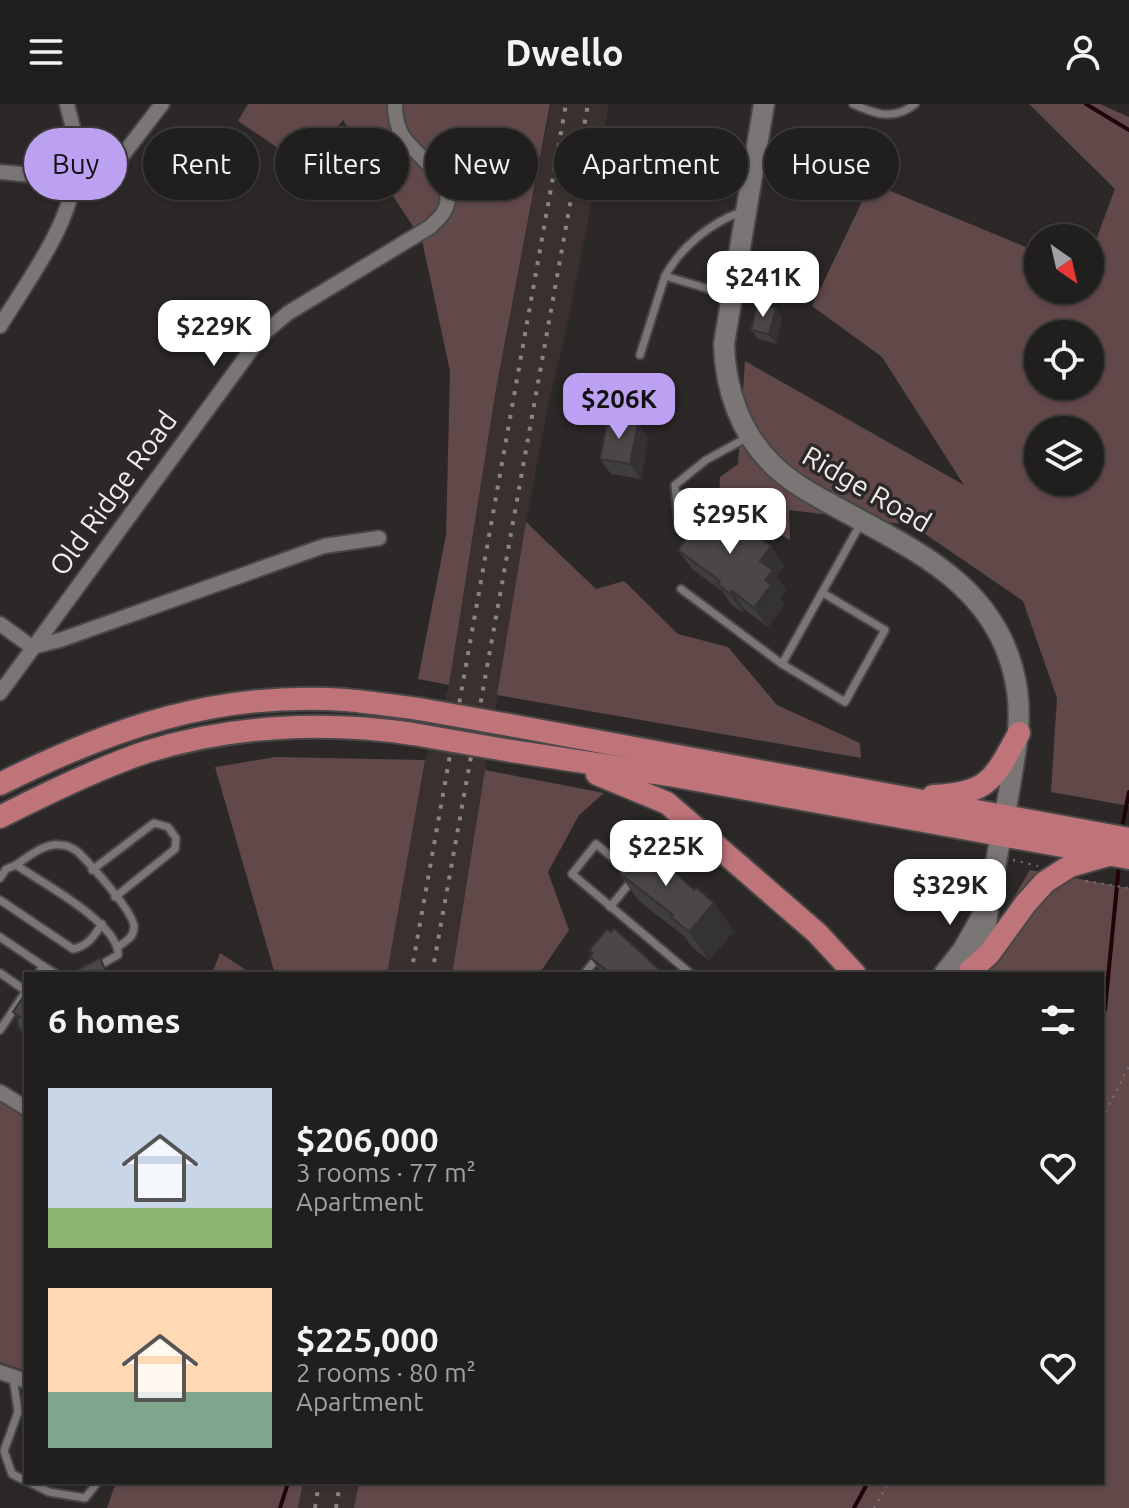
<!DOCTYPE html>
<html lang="en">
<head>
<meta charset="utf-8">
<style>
	:root { --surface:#211e1e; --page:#2d2b2b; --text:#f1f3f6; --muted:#a2a2a4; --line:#3e3c3c; --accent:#bca0f2 }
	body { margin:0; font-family:Ubuntu,sans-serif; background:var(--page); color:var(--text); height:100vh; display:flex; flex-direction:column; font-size:30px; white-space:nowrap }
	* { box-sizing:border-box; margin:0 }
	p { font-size:26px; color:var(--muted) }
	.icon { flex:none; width:44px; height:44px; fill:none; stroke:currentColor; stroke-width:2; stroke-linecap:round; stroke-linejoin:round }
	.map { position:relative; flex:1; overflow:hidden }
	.sheet { position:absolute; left:24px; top:868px; width:1080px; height:512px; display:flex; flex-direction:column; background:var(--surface); border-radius:0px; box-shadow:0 2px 6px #0004,0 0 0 2px var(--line) }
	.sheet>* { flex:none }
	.hud { position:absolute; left:24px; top:24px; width:1082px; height:72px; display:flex; gap:16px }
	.needle { width:52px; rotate:146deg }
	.controls { position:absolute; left:1024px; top:120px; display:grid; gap:16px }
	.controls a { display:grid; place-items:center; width:80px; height:80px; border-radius:50%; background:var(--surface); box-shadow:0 2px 6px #0004,0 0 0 2px var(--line); font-size:40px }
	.price { position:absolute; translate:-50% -68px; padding:0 18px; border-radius:16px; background:#fff; color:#222; font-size:26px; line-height:52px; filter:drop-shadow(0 2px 4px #0008) }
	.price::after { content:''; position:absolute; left:50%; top:48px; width:24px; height:18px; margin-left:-12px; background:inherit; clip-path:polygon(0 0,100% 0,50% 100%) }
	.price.on { background:var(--accent); color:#111 }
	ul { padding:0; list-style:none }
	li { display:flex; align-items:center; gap:24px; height:200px; padding:0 24px }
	li span { display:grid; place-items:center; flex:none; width:224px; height:160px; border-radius:0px; color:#555 }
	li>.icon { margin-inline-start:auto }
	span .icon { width:96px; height:96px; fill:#fffc; stroke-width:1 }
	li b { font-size:34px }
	h2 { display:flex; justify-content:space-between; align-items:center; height:96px; padding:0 24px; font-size:34px }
	.pill { padding:0 28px; border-radius:36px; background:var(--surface); box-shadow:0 2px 6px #0004,0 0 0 2px var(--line); font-size:28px; line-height:72px }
	.pill.on { background:var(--accent); color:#111 }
	header { display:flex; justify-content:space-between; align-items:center; height:104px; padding:0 24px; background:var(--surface); font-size:36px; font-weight:700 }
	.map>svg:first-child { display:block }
	.built { fill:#3a3030 }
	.green { fill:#61494a; fill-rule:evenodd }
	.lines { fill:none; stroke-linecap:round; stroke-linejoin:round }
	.stream { stroke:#220408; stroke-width:4 }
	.lane-casing { stroke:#484646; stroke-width:11 }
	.street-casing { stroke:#484646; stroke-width:18 }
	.secondary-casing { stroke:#484646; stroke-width:24 }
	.primary-casing { stroke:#484646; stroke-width:26 }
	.path { stroke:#787575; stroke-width:2; stroke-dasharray:2 6; stroke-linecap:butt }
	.lane { stroke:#7a7676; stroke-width:7 }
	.street { stroke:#7a7676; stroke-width:14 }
	.secondary { stroke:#7a7676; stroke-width:20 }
	.primary { stroke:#bf747a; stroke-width:22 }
	.rail { stroke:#888585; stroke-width:4; stroke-dasharray:4 8; stroke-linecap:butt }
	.primary-bridge-casing { stroke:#484646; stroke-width:26; stroke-linecap:butt }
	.primary-bridge { stroke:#bf747a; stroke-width:22 }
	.wall { fill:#403d3d }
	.shaded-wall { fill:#343232 }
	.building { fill:#4b4747; stroke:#343232; stroke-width:2 }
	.labels { text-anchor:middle; stroke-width:7; stroke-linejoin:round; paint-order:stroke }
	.street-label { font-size:28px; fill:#eeecec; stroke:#2c2828 }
</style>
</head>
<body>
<header><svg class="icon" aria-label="menu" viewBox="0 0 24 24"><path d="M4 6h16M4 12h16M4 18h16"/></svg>Dwello<svg class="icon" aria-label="person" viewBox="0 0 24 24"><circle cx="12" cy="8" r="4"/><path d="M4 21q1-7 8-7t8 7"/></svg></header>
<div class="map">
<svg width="1129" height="1404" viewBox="0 0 1129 1404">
	<rect width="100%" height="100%" fill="#2c2828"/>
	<!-- built -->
	<g class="built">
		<path d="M551 0H609L599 62 567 223 548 302 526 418 452 870H387L425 657 449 581 496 285Z"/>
		<path d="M303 1378H359L354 1404H298Z"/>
	</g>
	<!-- green -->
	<g class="green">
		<path d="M248 0H550L496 285 449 581 418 575 446 431 450 267 422 136 343 16 306 63 238 17Z"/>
		<path d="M1029 0H1100L1129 13V702L1051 688 1057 594 1023 497 912 421 789 406 790 436 719 397 720 373 738 360 745 257 964 381 882 253 812 202 871 79 1038 148V186H1090V152L1115 85ZM1038 230H1090V282H1038ZM1038 326H1090V378H1038Z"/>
		<path d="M526 418 596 485 624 477 678 530 728 543 777 601 860 639 861 654 497 591Z"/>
		<path d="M276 653 425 656 387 870H275L215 663Z"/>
		<path d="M485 666 604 689 579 711 548 768 569 826 539 870H452Z"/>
		<path d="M1030 766 1129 784V1404H354L359 1378H1102V870H968Z"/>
		<path d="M220 849 252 870H212Z"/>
		<path d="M0 998 26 1008V1267L0 1258Z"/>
		<path d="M116 1378H303L298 1404H107Z"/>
	</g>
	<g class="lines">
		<!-- stream -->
		<g class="stream">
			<path d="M1086 0 1129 26"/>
			<path d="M1122 724 1129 688"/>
			<path d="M1102 913 1105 905 1119 761"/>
			<path d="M280 1404 288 1379"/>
			<path d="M854 1404 868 1378"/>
		</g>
		<defs>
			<g id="lane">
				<path d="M853 0C875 10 894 17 915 0"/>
				<path d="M665 172C681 143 710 119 741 108"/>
				<path d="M640 251 665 172 729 191"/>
				<path d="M679 424 675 381 706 356 748 333"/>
				<path d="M681 485 782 560"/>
				<path d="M823 489 885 526 845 598 782 560 861 419"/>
				<path d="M16 761C29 752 44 739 61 741 67 741 74 745 78 748 90 760 134 808 134 823 134 833 126 837 119 842"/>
				<path d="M92 766 154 719 168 723 176 734 175 745 115 793"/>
				<path d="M628 766 596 740 572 770 691 870"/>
				<path d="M0 774 6 765 16 761C41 778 120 820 118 851L84 870"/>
				<path d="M0 796 73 845C88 842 94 832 102 820"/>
				<path d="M610 803 634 774"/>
				<path d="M0 833 43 862"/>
				<path d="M0 869 26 887"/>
				<path d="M38 870 43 862 56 870"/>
				<path d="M584 870 598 853"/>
				<path d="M0 926 26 887"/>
				<path d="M13 1273 18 1308 4 1347 12 1370 26 1377"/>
				<path d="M29 1378 49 1388 85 1394 98 1378"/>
			</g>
			<g id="street">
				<path d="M0 68 74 75 109 69 162 0"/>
				<path d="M0 222C32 170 78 112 77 48 77 33 70 15 67 0"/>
				<path d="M0 520 32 543 60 536 324 442 379 434"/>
				<path d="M0 589 262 231 288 209 430 123C434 119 440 114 443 109 463 79 415 53 402 31 396 21 395 11 395 0"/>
				<path d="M0 988 26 1004"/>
				<path d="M0 1268 26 1277"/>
			</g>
			<g id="secondary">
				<path d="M764 0 724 240C725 284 740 329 773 361 791 379 816 392 838 404 918 448 1002 484 1017 586 1022 619 1015 650 1010 682 1003 722 995 762 988 801 987 825 982 842 971 863"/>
				<path d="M944 870 963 846 986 805"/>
			</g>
			<g id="primary">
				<path d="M515 622 1129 735"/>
				<path d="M511 647 669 671 1129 754"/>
				<path d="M597 670 667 699 817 829 855 870"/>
				<path d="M0 680C112 624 218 587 346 596 370 598 395 602 419 605"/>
				<path d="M933 692C989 690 994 675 1019 629"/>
				<path d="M0 713C47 689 96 665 146 648 232 621 325 617 413 630"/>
				<path d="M970 867 989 850 1026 799 1045 778 1070 762 1105 752"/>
			</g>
		</defs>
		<!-- lane casing -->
		<use href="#lane" class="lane-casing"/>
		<!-- street casing -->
		<use href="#street" class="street-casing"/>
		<!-- secondary casing -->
		<use href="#secondary" class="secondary-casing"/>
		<!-- primary casing -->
		<use href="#primary" class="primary-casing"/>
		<!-- path -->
		<g class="path">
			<path d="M1013 756 1038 762"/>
			<path d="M1086 777 1129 784"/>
			<path d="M1102 1015 1129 962"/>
			<path d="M874 1404 889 1378"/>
		</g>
		<!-- lane -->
		<use href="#lane" class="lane"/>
		<!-- street -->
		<use href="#street" class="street"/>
		<!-- secondary -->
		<use href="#secondary" class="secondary"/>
		<!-- primary -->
		<use href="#primary" class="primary"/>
		<!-- rail -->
		<g class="rail">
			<path d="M411 870 566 0"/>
			<path d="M432 870 588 0"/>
			<path d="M315 1404 319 1378"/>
			<path d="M336 1404 340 1378"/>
		</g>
		<defs>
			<g id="primary-bridge">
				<path d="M419 605 515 622"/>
				<path d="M413 630 511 647"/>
			</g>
		</defs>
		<!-- primary-bridge casing -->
		<use href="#primary-bridge" class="primary-bridge-casing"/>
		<!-- primary-bridge -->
		<use href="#primary-bridge" class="primary-bridge"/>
	</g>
	<!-- wall -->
	<g class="wall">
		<path d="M782 214 776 240 758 235 751 226Z"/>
		<path d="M638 319 648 334 641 375 611 370 600 355Z"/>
		<path d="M678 446 784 462 776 472 786 486 780 494 785 500 768 523 745 506 743 509 731 500 723 488 692 465Z"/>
		<path d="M618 768 734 827 709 857 691 842 685 833 638 796Z"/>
		<path d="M589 846 664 870H602L590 853 592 850Z"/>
		<path d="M26 889V935L19 925 18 915 13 908Z"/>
	</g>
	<!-- shaded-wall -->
	<g class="shaded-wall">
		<path d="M776 204 782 214 776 240 769 230Z"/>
		<path d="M638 319 648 334 641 375 630 360Z"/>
		<path d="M771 442 784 462 776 472 786 486 780 494 785 500 768 523 754 504 765 476 760 457Z"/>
		<path d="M732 487 745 506 743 509 730 490Z"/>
		<path d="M714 799 734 827 709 857 689 828Z"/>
	</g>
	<!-- building -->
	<g class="building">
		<path d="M757 200 776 204 769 230 751 226Z"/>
		<path d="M608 314 638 319 630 360 600 355Z"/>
		<path d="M709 405 732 422 736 416 771 442 760 457 773 466 765 476 771 481 754 504 732 487 730 490 717 480 720 477 678 446Z"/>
		<path d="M643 739 694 786 696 783 714 799 689 828 671 813 673 811 618 768Z"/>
		<path d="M614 824 664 870H611L590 853 593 849 589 846 607 825 611 828Z"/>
		<path d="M100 854 107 870H69Z"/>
		<path d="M26 889V926L19 925 17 916 20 913 13 908Z"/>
	</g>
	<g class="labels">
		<!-- street labels -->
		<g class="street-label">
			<text transform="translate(867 385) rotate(30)" y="10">Ridge Road</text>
			<text transform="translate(113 389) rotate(-54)" y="10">Old Ridge Road</text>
		</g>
	</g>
</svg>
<div class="controls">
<a><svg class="needle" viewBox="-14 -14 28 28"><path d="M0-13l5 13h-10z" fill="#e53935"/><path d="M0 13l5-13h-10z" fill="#a2a2a4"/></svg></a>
<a><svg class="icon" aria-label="locate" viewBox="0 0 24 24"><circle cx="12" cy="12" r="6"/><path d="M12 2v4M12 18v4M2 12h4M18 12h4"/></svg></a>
<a><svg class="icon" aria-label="layers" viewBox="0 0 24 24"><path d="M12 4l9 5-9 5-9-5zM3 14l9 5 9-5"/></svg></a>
</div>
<b class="price" style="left:763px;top:215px">$241K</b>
<b class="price" style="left:214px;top:264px">$229K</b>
<b class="price on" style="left:619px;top:337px">$206K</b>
<b class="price" style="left:730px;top:452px">$295K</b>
<b class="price" style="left:666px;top:784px">$225K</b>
<b class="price" style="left:950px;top:823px">$329K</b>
<div class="hud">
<a class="pill on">Buy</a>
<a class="pill">Rent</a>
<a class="pill">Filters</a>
<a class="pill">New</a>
<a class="pill">Apartment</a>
<a class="pill">House</a>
</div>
<section class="sheet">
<h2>6 homes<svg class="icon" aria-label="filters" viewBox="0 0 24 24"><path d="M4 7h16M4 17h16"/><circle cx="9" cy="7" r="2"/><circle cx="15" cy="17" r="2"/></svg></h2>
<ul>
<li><span style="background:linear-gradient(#c9d6e8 75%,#8fb573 0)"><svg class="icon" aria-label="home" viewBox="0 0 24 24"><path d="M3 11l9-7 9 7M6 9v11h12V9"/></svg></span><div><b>$206,000</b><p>3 rooms · 77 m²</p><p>Apartment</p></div><svg class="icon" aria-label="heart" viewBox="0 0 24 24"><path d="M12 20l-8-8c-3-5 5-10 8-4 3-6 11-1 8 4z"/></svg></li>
<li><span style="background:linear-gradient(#ffd9b3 65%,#7fa58c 0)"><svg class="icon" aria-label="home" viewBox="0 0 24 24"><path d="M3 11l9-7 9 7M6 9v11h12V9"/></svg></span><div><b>$225,000</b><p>2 rooms · 80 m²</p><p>Apartment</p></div><svg class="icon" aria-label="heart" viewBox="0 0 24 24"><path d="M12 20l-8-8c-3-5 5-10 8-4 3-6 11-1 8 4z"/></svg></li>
</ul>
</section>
</div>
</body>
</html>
